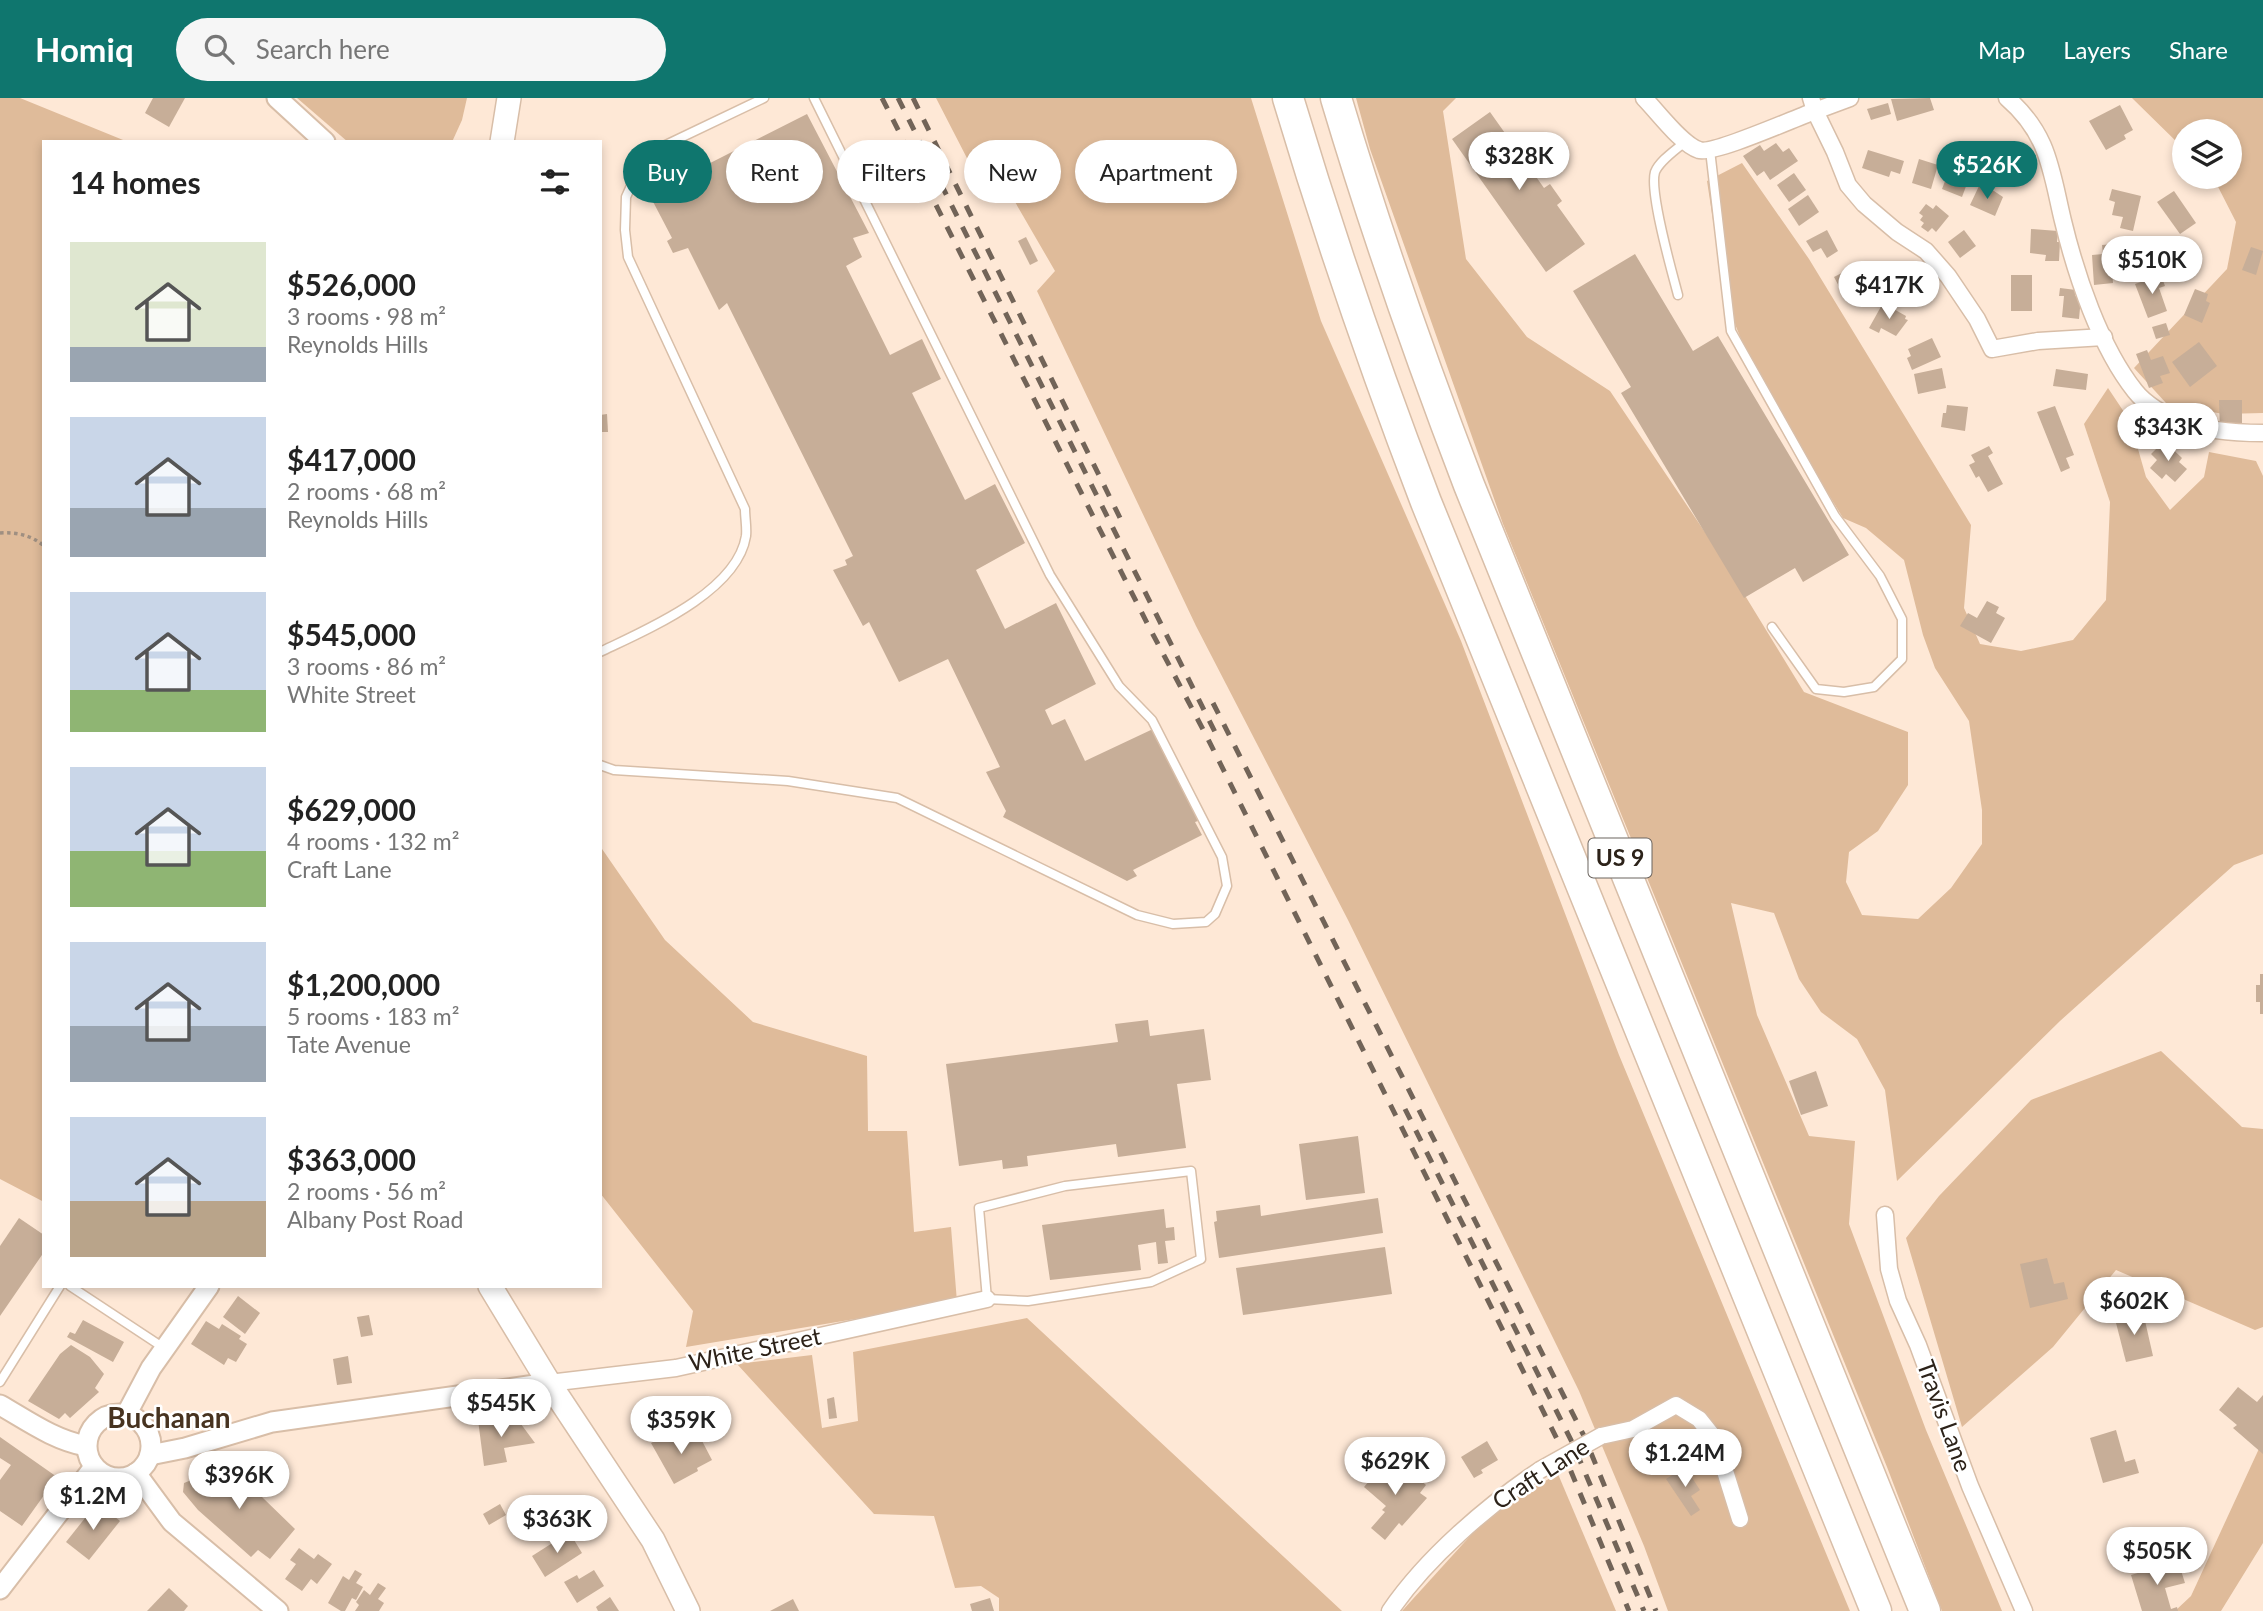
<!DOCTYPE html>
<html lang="en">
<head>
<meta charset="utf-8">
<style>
	:root { --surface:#fff; --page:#f6f6f6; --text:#222; --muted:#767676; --accent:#0f766e }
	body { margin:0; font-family:Lato,sans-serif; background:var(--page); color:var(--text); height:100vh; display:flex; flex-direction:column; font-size:26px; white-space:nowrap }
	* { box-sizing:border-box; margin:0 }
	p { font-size:23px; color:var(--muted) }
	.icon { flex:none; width:38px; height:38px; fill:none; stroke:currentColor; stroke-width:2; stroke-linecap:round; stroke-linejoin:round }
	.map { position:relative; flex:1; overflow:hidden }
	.sheet { position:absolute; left:42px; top:42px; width:560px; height:1148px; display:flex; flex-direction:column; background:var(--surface); border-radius:0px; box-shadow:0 4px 10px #0003 }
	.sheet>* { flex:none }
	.banner { position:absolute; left:623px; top:42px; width:665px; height:63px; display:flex; gap:14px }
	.fabs { position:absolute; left:2172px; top:21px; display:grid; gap:14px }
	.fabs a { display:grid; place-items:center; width:70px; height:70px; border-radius:50%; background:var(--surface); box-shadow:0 4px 10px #0003; font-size:35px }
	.price { position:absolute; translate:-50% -60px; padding:0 16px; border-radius:24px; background:#fff; color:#222; font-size:23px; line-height:46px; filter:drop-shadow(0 2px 4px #0008) }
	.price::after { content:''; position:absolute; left:50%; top:42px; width:21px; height:16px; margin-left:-10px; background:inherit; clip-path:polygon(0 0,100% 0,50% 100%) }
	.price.on { background:var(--accent); color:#fff }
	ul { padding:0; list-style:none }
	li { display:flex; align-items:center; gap:21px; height:175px; padding:0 28px }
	li span { display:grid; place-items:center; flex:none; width:196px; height:140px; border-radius:0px; color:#555 }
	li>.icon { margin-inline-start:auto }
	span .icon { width:84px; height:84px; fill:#fffc; stroke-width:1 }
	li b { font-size:30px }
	h2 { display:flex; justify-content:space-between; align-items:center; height:84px; padding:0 28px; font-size:30px }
	.chip { padding:0 24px; border-radius:32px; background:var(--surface); box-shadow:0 4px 10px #0003; font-size:24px; line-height:63px }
	.chip.on { background:var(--accent); color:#fff }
	header { display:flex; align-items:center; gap:42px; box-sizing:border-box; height:98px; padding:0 35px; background:var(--accent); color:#fff }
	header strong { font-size:33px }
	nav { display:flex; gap:38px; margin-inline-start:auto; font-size:24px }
	.search { width:490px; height:63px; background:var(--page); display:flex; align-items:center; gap:18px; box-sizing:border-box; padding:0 24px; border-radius:38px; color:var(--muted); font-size:26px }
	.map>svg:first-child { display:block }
	.green { fill:#dfbb9a }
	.building { fill:#c7ae98 }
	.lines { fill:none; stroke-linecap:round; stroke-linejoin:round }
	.service-casing { stroke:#d8bea8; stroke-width:11 }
	.minor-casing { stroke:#d8bea8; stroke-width:19 }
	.tertiary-casing { stroke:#d8bea8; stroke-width:23 }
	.secondary-casing { stroke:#d8bea8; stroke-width:26 }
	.motorway-casing { stroke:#d8bea8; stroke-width:33 }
	.path { stroke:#9f8f81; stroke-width:3.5; stroke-dasharray:3.5 3.5; stroke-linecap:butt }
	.service { stroke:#fff; stroke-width:8 }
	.minor { stroke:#fff; stroke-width:16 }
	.tertiary { stroke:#fff; stroke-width:19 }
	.secondary { stroke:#fff; stroke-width:23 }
	.motorway { stroke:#fff; stroke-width:30 }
	.rail { stroke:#726458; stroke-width:5; stroke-dasharray:12 12; stroke-linecap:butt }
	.minor-bridge-casing { stroke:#d8bea8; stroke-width:19; stroke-linecap:butt }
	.minor-bridge { stroke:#fff; stroke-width:16 }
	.labels { text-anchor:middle; stroke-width:5; stroke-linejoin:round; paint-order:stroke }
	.shield { fill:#fff; stroke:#6b645e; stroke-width:2 }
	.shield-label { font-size:23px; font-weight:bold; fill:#2c2219 }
	.street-label { font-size:24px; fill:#2c2219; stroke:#fff }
	.quarter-label { font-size:28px; font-weight:bold; fill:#473320; stroke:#fff }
</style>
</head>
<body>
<header>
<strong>Homiq</strong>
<div class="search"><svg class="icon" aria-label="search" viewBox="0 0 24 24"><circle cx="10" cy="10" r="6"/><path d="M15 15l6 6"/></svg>Search here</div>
<nav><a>Map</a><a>Layers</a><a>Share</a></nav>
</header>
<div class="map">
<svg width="2263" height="1513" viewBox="0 0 2263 1513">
	<rect width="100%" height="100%" fill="#fee8d6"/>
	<!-- green -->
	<g class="green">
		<path d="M0 0H20L128 44H44V1104L0 1081Z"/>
		<path d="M297 0H467L462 22 452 44H348Z"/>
		<path d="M936 0H1251L1321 223 1461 543 1619 957 1850 1513H1668L1644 1448 1579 1293 1348 822 1196 528 1037 193 1055 173 989 59 970 66Z"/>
		<path d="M1356 0H1456L1443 13 1466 161 1527 239 1610 293 1719 455 1804 594 1908 634V687L1878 733 1849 754 1846 784 1862 817 1918 821 1951 790 1982 746V712L1969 623 1935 570 1923 537 1904 462 1866 430 1843 420 1755 276 1725 201 1707 83 1742 65 1809 161 1971 427 1964 510 1980 546 2021 553 2073 542 2106 502 2110 404 2084 326 2108 290 2130 323 2146 379 2170 412 2204 379 2209 354 2256 363 2263 378V756L2234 767 2060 923 1897 1083 1885 992 1857 941 1821 914 1799 881 1774 815 1731 805 1757 917 1809 1038 1855 1043 1849 1126 1926 1332 2002 1513H1942L1887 1369 1503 426 1370 51Z"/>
		<path d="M2132 0H2263V315L2223 316 2166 305 2134 270 2227 171 2236 124 2213 79H2230V33H2184V51Z"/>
		<path d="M600 748 665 842 753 924 867 958 868 1033H907L914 1134 951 1129 957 1204 686 1249 693 1213 600 1095Z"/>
		<path d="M2161 953 2242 1029 2263 1031V1229L2255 1232 2116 1172 2053 1249 1962 1329 1906 1140 1939 1098 2031 1002Z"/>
		<path d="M1027 1220 1342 1513H999V1500L981 1488 955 1490 934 1418 874 1416 737 1266 812 1257 822 1330 858 1323 853 1254Z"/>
		<path d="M2263 1342V1445L2221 1513H2175L2191 1498Z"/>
		<path d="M1558 1376 1616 1513H1402L1481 1426 1515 1399Z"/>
	</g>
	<!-- building -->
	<g class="building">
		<path d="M153 0H185L169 29 145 15Z"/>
		<path d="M1930 0 1934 12 1897 23 1891 1Z"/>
		<path d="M1888 5 1891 16 1871 22 1867 11Z"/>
		<path d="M2120 7 2133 32 2124 37 2126 41 2106 52 2089 23Z"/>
		<path d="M1490 14 1544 90 1550 86 1562 103 1557 107 1585 146 1546 174 1452 41Z"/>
		<path d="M807 16 869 135 853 140 862 159 846 168 890 257 922 241 941 281 912 295 965 402 995 386 1025 445 976 472 1005 531 1056 505 1096 586 1045 612 1052 627 1065 621 1085 663 1153 631 1198 723 1195 724 1202 737 1133 772 1137 778 1127 783 1003 719 1006 713 986 674 1000 669 948 561 899 584 869 524 863 528 833 472 847 467 845 462 853 458 727 205 719 212 688 150 673 155 667 143 672 140 649 96Z"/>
		<path d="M1776 45 1783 54 1789 50 1798 63 1770 82 1764 73 1757 78 1743 58 1760 47 1764 53Z"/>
		<path d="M1868 52 1904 63 1900 76 1891 73 1889 79 1862 70Z"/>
		<path d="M1919 61 1938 67 1931 91 1912 85Z"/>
		<path d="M1960 62 1974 67 1962 99 1942 91 1952 65 1958 68Z"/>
		<path d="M1794 75 1806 92 1789 104 1777 87Z"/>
		<path d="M1979 88 1987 92 1988 89 2003 99 1995 118 1970 107Z"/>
		<path d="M2112 91 2141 98 2133 133 2120 130 2123 119 2112 117 2115 104 2109 102Z"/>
		<path d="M2174 93 2196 125 2180 136 2157 104Z"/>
		<path d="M1808 97 1819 114 1799 128 1788 111Z"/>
		<path d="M1926 106 1933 111 1936 107 1949 118 1936 134 1932 130 1928 134 1921 129 1924 125 1920 122 1923 118 1919 115Z"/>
		<path d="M2031 131 2058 133 2057 144H2060L2059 163H2045L2046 157 2030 155Z"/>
		<path d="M1827 132 1838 153 1827 160 1821 150 1813 154 1806 143Z"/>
		<path d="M1964 132 1976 148 1960 160 1948 144Z"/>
		<path d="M1026 139 1038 163 1030 167 1018 143Z"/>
		<path d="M2115 146 2117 172H2112L2113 185 2094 187 2092 157 2103 156 2102 147Z"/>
		<path d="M2251 149 2263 153 2256 177 2242 172Z"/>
		<path d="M1635 156 1693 253 1718 238 1849 457 1803 484 1795 470 1744 500 1621 295 1631 289 1573 193Z"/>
		<path d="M1865 163 1875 184 1879 182 1883 190 1863 200 1861 195 1851 200 1848 194 1843 196 1834 179Z"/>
		<rect x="2011" y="177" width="21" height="36"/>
		<path d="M2161 177 2165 188 2159 190 2167 213 2148 220 2135 186Z"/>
		<path d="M2060 190 2076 192 2075 198 2081 199 2079 221 2062 219 2064 198H2059Z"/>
		<path d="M2195 191 2208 196 2206 203 2210 205 2202 225 2184 217Z"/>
		<path d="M1883 205 1906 218 1905 221 1908 222 1896 238 1881 230 1879 235 1869 230Z"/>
		<path d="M2166 225 2170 237 2156 241 2152 229Z"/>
		<path d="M1932 240 1941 259 1912 272 1907 260 1911 258 1908 251Z"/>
		<path d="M2199 244 2217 268 2190 289 2172 264Z"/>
		<path d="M2147 252 2151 262 2163 258 2170 275 2160 278 2163 285 2149 290 2136 256Z"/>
		<path d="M1942 270 1946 290 1918 296 1914 276Z"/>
		<path d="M2056 271 2088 276 2086 292 2053 288Z"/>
		<path d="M2219 302H2242V334L2220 335Z"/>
		<path d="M1947 307 1968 309 1965 333 1941 329 1943 315H1946Z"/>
		<path d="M2055 308 2074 357 2066 360 2070 370 2061 374 2037 314Z"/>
		<path d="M607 316 608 334H600V317Z"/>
		<path d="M2164 343 2182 360 2179 364 2187 371 2175 384 2166 376 2162 381 2150 370 2157 362 2151 356Z"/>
		<path d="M1989 348 1993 355 1988 358 2003 386 1988 394 1979 378 1976 380 1969 367 1975 364 1971 357Z"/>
		<path d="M1987 503 1999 509 1996 515 2005 520 1991 545 1960 528 1968 515 1977 520Z"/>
		<path d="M2260 876H2263V916H2260V904H2256V887H2260Z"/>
		<path d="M1148 922 1150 938 1204 931 1211 982 1177 986 1186 1050 1118 1059 1116 1046 1027 1058 1028 1068 1003 1071 1002 1062 959 1068 946 966 1118 944 1115 926Z"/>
		<path d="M1816 973 1828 1008 1801 1017 1789 983Z"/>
		<path d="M1358 1038 1365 1095 1306 1102 1299 1046Z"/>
		<path d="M1378 1100 1383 1135 1219 1160 1214 1124 1217 1123 1216 1113 1260 1107 1261 1118Z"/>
		<path d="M1164 1111 1166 1130 1174 1129 1175 1142 1165 1143 1168 1165 1158 1166 1156 1144 1138 1147 1141 1172 1050 1182 1042 1127Z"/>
		<path d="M19 1120 44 1137V1154L0 1218V1148Z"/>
		<path d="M1385 1149 1392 1196 1243 1217 1236 1170Z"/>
		<path d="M2047 1160 2054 1186 2064 1184 2068 1201 2030 1210 2020 1166Z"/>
		<path d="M238 1198 260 1215 245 1236 223 1219Z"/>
		<path d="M2143 1214 2153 1258 2126 1264 2115 1221Z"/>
		<path d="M369 1217 373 1237 361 1239 357 1219Z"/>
		<path d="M83 1222 124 1244 113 1264 67 1239 70 1234 75 1236Z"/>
		<path d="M206 1223 219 1231 222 1226 241 1238 239 1241 247 1246 236 1264 228 1260 224 1267 191 1246Z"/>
		<path d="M71 1247 90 1259 104 1276 95 1290 99 1294 70 1320 65 1315 59 1321 28 1303 60 1256Z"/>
		<path d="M348 1258 352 1285 337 1287 333 1261Z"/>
		<path d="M2238 1289 2257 1304 2263 1297V1356L2233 1330 2237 1327 2219 1312Z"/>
		<path d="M834 1299 837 1320 829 1321 827 1301Z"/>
		<path d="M494 1320 496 1325 518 1322 535 1345 504 1350 507 1364 484 1368 478 1322Z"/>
		<path d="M677 1331 685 1347 700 1339 712 1362 697 1370 698 1373 674 1386 651 1345Z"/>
		<path d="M2116 1332 2125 1364 2135 1361 2139 1375 2103 1385 2090 1340Z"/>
		<path d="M0 1339 57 1379 22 1428 0 1413V1382L11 1367 0 1360Z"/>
		<path d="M1487 1343 1498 1362 1481 1372 1483 1375 1474 1380 1461 1359Z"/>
		<path d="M1388 1361 1409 1379 1412 1375 1426 1387 1420 1395 1427 1400 1402 1428 1399 1425 1385 1442 1371 1430 1385 1414 1382 1412 1386 1408 1364 1389Z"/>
		<path d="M229 1367 295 1431 270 1461 258 1452 251 1459 198 1412 183 1394 184 1385Z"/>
		<path d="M1685 1369 1700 1392 1691 1398 1700 1412 1691 1418 1666 1381Z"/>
		<path d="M547 1397 555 1407 559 1404 563 1410 529 1433 518 1417 520 1416 515 1409 527 1401 532 1408Z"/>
		<path d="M500 1406 506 1417 489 1427 483 1416Z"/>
		<path d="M103 1409 120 1423 89 1462 66 1444 93 1410Z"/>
		<path d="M571 1437 582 1455 545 1479 532 1458 554 1444 556 1446Z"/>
		<path d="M299 1450 314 1461 318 1456 332 1466 317 1486 311 1481 302 1493 285 1481 296 1466 290 1462Z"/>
		<path d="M2178 1463 2185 1485 2165 1490 2171 1511 2177 1509 2178 1513H2142L2131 1477Z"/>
		<path d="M355 1472 362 1476 356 1485 363 1489 356 1502 352 1500 345 1513H341L328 1505 343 1478 349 1482Z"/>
		<path d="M594 1472 604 1488 577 1505 564 1484 577 1477 579 1481Z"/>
		<path d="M378 1485 386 1490 378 1501 384 1505 379 1513H355L359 1507 356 1504 364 1492 370 1497Z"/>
		<path d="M169 1490 188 1508 184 1513H147Z"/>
		<path d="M610 1499 619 1513H598L596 1509Z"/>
		<path d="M990 1500 994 1513H972L970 1506Z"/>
		<path d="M793 1501 799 1513H770Z"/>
	</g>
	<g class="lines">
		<defs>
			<g id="service">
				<path d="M1710 52 1731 233 1835 418 1880 478 1902 521V561L1874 589 1844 594 1816 591 1772 529"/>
				<path d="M1678 197C1672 174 1649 94 1655 74 1660 62 1676 52 1686 43"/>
				<path d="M600 554C646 532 737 494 746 438 747 430 745 420 745 411L628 159 625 132 626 99 639 70 653 53 764 0"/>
				<path d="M600 667 614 672 788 683 897 700 1137 817 1173 826 1206 824 1215 816 1227 788 1222 759 1152 622 1119 588 1050 477 814 0"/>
				<path d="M1191 1073 1201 1161 1151 1184 1028 1203 987 1201 979 1110 1065 1088Z"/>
				<path d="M70 1188 164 1250"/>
				<path d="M0 1284 60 1188"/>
			</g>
			<g id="minor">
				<path d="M1644 0C1657 13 1682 47 1699 52 1713 57 1795 20 1815 13L1811 0"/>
				<path d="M1850 0 1815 13 1835 54 1848 87 1864 106 1897 134 1926 153 1948 178 1977 221 1992 251 2038 243 2104 239"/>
				<path d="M2007 0C2049 36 2051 73 2063 123 2076 177 2100 249 2135 293 2145 306 2164 317 2179 323 2205 333 2235 335 2263 335"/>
				<path d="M1885 1117 1889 1171 1898 1203 1918 1247 1970 1388 2024 1513"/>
				<path d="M549 1285 676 1270 987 1201"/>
				<path d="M1601 1338 1633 1331 1676 1307 1699 1321 1715 1341 1740 1421"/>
				<path d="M1390 1513C1427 1459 1487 1408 1540 1372"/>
			</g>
			<g id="tertiary">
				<path d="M277 0 325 44"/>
				<path d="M0 1307C28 1323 54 1342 86 1348"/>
				<circle cx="119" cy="1348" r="32"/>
				<path d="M126 1317 151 1270 209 1188"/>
				<path d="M150 1357 185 1350 272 1324 549 1285"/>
				<path d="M136 1375 172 1424 278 1513"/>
				<path d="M0 1491 94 1369"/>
			</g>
			<g id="secondary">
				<path d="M502 44 509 0"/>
				<path d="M490 1188 549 1285 653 1442 688 1513"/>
			</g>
			<g id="motorway">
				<path d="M1288 0C1329 137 1375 271 1426 404L1876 1513"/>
				<path d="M1336 0C1375 131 1420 259 1469 387L1925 1513"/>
			</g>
		</defs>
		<!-- service casing -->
		<use href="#service" class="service-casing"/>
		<!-- minor casing -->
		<use href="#minor" class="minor-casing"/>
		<!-- tertiary casing -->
		<use href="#tertiary" class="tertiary-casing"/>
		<!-- secondary casing -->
		<use href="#secondary" class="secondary-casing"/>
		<!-- motorway casing -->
		<use href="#motorway" class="motorway-casing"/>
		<!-- path -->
		<path class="path" d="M0 435C17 434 31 437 44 448"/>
		<!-- service -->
		<use href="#service" class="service"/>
		<!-- minor -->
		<use href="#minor" class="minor"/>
		<!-- tertiary -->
		<use href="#tertiary" class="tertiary"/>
		<!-- secondary -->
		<use href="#secondary" class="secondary"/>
		<!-- motorway -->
		<use href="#motorway" class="motorway"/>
		<!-- rail -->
		<g class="rail">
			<path d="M882 0 1148 527 1207 639 1560 1347 1629 1513"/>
			<path d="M898 0 1219 642"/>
			<path d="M913 0 1125 430"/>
			<path d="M1213 605 1584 1338 1656 1513"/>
			<path d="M1405 1011 1572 1344 1644 1513"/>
		</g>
		<defs>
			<path id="minor-bridge" d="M1540 1372 1601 1338"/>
		</defs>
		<!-- minor-bridge casing -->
		<use href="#minor-bridge" class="minor-bridge-casing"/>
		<!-- minor-bridge -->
		<use href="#minor-bridge" class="minor-bridge"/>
	</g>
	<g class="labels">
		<!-- shield labels -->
		<rect class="shield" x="1588.5" y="740.5" width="63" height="39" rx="5"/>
		<g class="shield-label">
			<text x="1620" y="768">US 9</text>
		</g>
		<!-- street labels -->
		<g class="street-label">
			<text transform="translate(755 1252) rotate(-12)" y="8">White Street</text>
			<text transform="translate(1944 1318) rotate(70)" y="8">Travis Lane</text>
			<text transform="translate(1541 1376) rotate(-33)" y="8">Craft Lane</text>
		</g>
		<!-- quarter labels -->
		<g class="quarter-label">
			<text x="169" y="1330">Buchanan</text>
		</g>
	</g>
</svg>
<div class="fabs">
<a><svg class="icon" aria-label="layers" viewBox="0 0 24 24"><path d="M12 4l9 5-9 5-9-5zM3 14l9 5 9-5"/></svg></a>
</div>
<b class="price" style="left:1519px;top:94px">$328K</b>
<b class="price on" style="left:1987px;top:103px">$526K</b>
<b class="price" style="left:2152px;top:198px">$510K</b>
<b class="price" style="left:1889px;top:223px">$417K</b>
<b class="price" style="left:2168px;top:365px">$343K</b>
<b class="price" style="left:2134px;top:1239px">$602K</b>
<b class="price" style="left:501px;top:1341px">$545K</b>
<b class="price" style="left:681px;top:1358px">$359K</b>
<b class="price" style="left:1685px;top:1391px">$1.24M</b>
<b class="price" style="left:1395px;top:1399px">$629K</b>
<b class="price" style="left:239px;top:1413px">$396K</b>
<b class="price" style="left:93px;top:1434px">$1.2M</b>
<b class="price" style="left:557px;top:1457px">$363K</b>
<b class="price" style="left:2157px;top:1489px">$505K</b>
<div class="banner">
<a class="chip on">Buy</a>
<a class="chip">Rent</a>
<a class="chip">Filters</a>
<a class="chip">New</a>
<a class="chip">Apartment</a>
</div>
<section class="sheet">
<h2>14 homes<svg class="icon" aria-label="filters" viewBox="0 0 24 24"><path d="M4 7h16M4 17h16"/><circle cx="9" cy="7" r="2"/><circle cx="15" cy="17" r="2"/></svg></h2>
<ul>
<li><span style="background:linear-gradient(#dfe7d0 75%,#9aa5b1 0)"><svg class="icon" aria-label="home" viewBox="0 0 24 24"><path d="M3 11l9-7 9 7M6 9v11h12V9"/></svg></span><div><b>$526,000</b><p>3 rooms · 98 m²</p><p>Reynolds Hills</p></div></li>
<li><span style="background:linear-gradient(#c9d6e8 65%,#9aa5b1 0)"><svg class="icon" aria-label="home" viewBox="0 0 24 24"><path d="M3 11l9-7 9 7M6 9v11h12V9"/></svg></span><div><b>$417,000</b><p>2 rooms · 68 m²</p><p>Reynolds Hills</p></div></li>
<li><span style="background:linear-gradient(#c9d6e8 70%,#8fb573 0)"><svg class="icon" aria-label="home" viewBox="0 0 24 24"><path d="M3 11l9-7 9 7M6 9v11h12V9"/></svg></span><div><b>$545,000</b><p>3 rooms · 86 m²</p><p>White Street</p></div></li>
<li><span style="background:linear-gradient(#c9d6e8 60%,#8fb573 0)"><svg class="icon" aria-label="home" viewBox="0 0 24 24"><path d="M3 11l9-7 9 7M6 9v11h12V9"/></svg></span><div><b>$629,000</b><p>4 rooms · 132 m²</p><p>Craft Lane</p></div></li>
<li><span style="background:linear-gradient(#c9d6e8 60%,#9aa5b1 0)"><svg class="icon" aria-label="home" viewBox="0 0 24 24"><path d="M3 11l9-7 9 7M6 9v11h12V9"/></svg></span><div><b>$1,200,000</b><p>5 rooms · 183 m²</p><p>Tate Avenue</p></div></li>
<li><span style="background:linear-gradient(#c9d6e8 60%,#b9a48a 0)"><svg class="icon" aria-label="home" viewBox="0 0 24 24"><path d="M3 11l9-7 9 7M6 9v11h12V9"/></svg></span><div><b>$363,000</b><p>2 rooms · 56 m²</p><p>Albany Post Road</p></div></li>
</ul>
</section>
</div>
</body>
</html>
